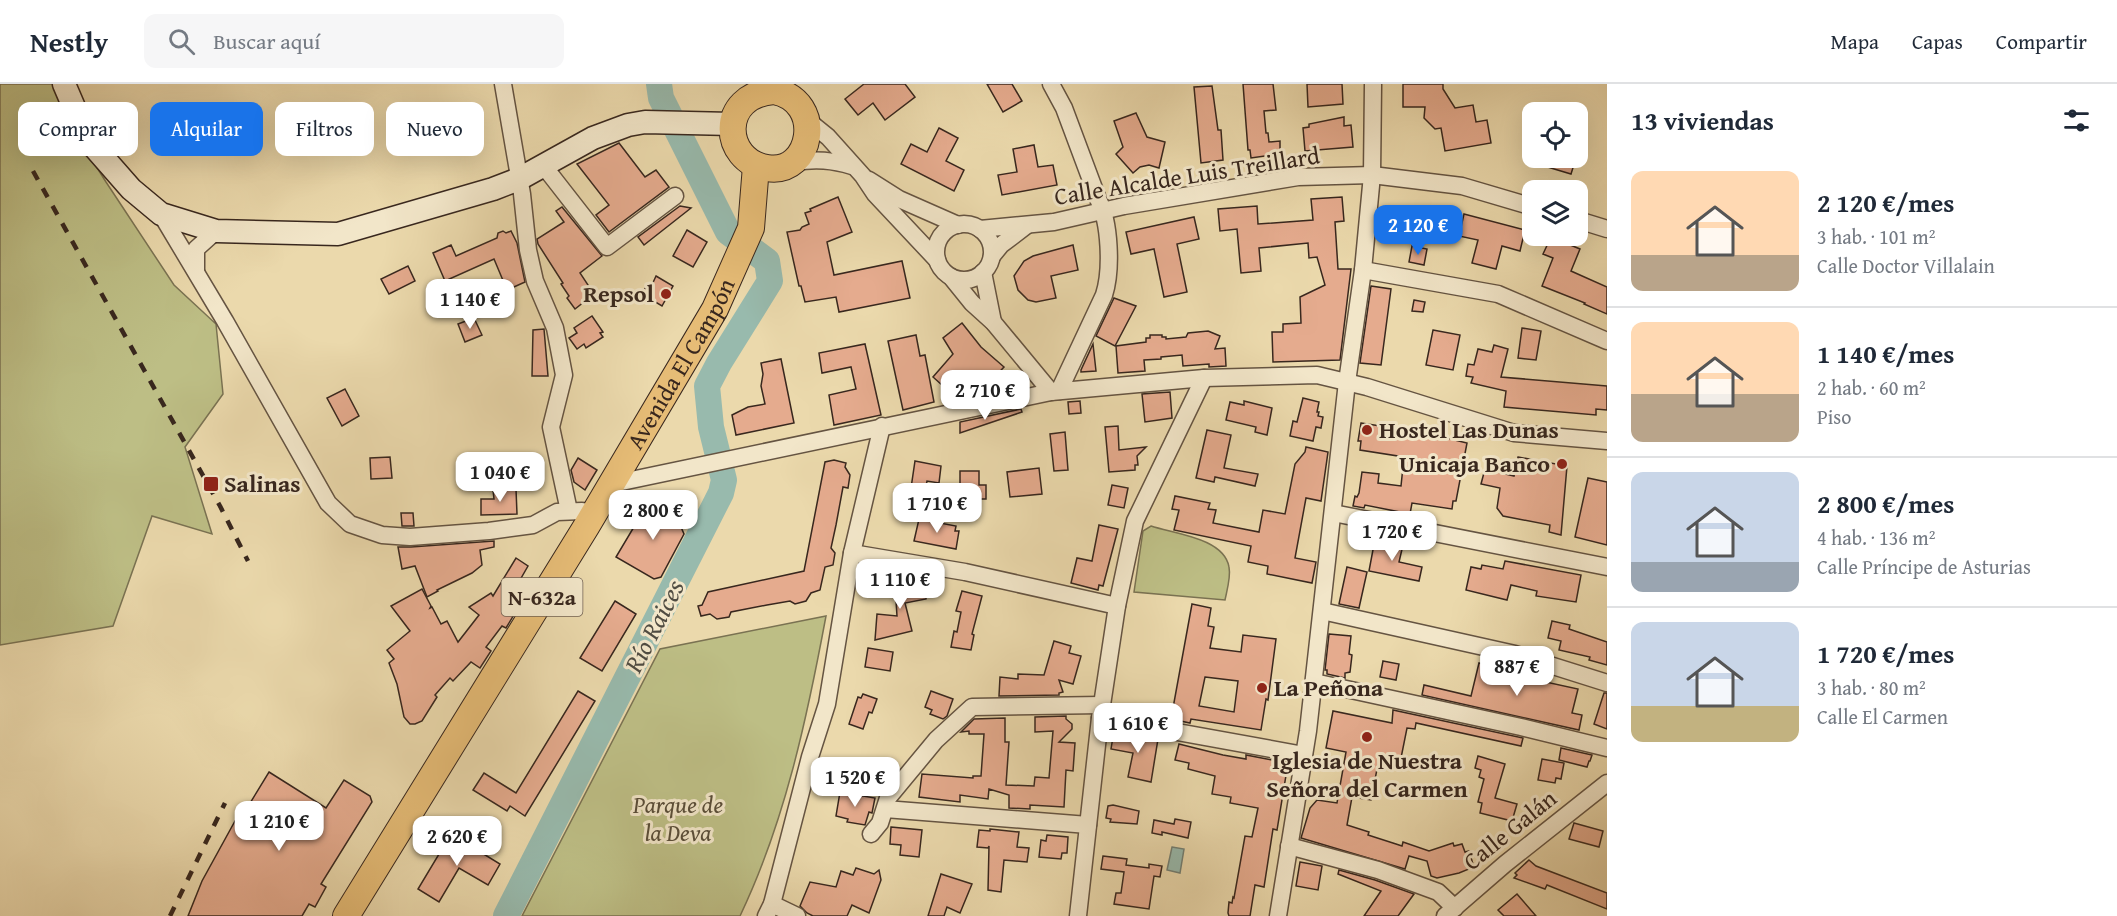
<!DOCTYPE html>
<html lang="es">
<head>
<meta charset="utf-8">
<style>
	:root { --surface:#fff; --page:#f6f6f7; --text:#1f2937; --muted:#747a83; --line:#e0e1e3; --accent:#1a73e8 }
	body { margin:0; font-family:"Gentium Book Plus",serif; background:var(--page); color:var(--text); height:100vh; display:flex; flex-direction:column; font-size:22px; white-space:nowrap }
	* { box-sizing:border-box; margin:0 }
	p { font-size:20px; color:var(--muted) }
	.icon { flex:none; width:33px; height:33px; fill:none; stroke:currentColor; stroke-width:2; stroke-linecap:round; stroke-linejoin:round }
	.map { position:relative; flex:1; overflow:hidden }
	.drawer { display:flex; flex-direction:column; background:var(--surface); width:510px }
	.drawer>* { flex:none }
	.hud { position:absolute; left:18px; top:18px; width:570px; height:54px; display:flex; gap:12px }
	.tools { position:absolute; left:1522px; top:18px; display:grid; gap:12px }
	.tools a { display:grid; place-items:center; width:66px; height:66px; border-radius:12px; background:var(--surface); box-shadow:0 6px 24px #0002; font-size:30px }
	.price { position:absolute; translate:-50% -51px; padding:0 14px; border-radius:12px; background:#fff; color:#222; font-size:20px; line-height:39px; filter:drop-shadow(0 2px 3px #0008) }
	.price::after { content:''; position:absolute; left:50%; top:36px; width:18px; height:14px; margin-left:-9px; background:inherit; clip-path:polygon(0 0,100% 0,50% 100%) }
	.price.current { background:var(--accent); color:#fff }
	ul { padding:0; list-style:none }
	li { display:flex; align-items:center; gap:18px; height:150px; padding:0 24px }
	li+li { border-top:2px solid var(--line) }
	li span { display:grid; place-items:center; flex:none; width:168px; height:120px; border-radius:12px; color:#555 }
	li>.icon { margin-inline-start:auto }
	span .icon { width:72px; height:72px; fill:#fffc; stroke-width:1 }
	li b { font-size:26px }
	h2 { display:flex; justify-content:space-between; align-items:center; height:72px; padding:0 24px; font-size:26px }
	.chip { padding:0 21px; border-radius:12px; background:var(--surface); box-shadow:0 6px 24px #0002; font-size:21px; line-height:54px }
	.chip.current { background:var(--accent); color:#fff }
	header { display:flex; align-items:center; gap:36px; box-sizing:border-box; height:84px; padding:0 30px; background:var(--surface); border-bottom:2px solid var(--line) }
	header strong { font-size:28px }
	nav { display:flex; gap:33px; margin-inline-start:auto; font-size:21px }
	.search { width:420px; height:54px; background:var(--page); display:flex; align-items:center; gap:15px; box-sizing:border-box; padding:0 21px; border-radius:12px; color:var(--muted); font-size:22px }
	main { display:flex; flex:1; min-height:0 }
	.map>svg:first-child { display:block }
	.green { fill:#bdbe85; stroke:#7a7252; stroke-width:1.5 }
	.water { fill:#98baad; stroke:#727f74; stroke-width:1.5 }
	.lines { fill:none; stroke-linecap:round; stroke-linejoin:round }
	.river { stroke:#98baad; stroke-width:26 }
	.building { fill:#e5ab8e; stroke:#38271e; stroke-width:1.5; fill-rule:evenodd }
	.street-casing { stroke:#655442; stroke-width:19 }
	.secondary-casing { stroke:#38271e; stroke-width:25 }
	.primary-casing { stroke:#38271e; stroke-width:28 }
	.street { stroke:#f2e6c9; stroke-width:16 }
	.secondary { stroke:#f2e6c9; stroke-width:22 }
	.primary { stroke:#e6bc76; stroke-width:26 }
	.rail { stroke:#38271e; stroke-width:4.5; stroke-dasharray:10 10; stroke-linecap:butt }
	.poi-dot { fill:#8f2418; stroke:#f2e6c9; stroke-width:2 }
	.labels { text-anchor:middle; stroke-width:6; stroke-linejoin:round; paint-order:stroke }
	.shield { fill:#f2e6c9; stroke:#706051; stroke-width:1.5 }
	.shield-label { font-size:22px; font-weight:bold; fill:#38271e }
	.street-label { font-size:24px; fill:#38271e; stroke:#f2e6c9 }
	.poi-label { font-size:24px; font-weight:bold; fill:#38271e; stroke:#f2e6c9; text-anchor:start }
	.park-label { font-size:24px; font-style:italic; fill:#594d38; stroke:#f2e6c9 }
	.water-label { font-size:26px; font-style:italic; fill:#504c42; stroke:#f2e6c9 }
</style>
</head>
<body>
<header>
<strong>Nestly</strong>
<div class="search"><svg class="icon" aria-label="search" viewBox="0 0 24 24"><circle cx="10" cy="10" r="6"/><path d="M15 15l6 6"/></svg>Buscar aquí</div>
<nav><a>Mapa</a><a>Capas</a><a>Compartir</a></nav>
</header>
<main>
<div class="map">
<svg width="1607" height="832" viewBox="0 0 1607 832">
	<rect width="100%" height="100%" fill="#ebd9ac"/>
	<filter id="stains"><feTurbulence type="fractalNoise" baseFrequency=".00333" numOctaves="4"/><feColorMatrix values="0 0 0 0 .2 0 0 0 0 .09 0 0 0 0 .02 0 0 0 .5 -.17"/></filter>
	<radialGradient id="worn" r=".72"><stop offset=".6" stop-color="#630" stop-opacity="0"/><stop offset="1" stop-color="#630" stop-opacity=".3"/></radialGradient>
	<!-- green -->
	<g class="green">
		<path d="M0 0H58L79 55 106 98 174 201 216 240 223 310 185 363 212 450 152 432 113 542 0 561Z"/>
		<path d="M1151 442C1175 450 1224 454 1229 483 1231 493 1227 506 1225 516L1134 508 1143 447Z"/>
		<path d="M826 532C807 634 785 738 740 832H522L660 565Z"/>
	</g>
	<!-- water -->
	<path class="water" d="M1172 763 1184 765 1180 789 1167 786Z"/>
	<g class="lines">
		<!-- river -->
		<path class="river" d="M506 832 721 409 724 396 711 343 707 302 719 279 770 197 767 177 728 148 661 14 659 0"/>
	</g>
	<!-- building -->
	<g class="building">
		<path d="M864 0H905L915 13 885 36 873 19 858 31 845 15Z"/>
		<path d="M987 0H1012L1022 17 1003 28Z"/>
		<path d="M1243 0H1273L1276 26 1264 27 1266 49H1268L1269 58 1280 57V67L1271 68 1272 71 1251 74 1250 66H1248Z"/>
		<path d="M1307 0H1342L1343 20 1308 23Z"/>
		<path d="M1403 0H1443V5L1455 24 1473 21 1476 38 1487 36 1491 59 1445 67 1441 44 1435 45 1424 34 1425 23H1403Z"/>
		<path d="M1212 2 1218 46H1221L1223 76 1201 79 1194 3Z"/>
		<path d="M1136 29 1147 53 1165 58 1159 84 1149 81 1140 83 1133 89 1116 70 1123 63 1114 37Z"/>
		<path d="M1344 33V42L1351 41 1353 63 1305 67 1303 44 1309 43V40Z"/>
		<path d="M939 44 958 54 946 77 964 86 954 107 901 80 911 60 927 68Z"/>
		<path d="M619 59 645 93 656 86 669 103 609 148 596 131 609 121 577 80Z"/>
		<path d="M1034 61 1038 83 1053 81 1057 101 1002 111 998 91 1017 88 1013 65Z"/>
		<path d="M1524 74H1576L1571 90 1524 76Z"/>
		<path d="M838 113 852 148 827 158 834 191 902 177 910 214 839 228 836 213 805 218 801 202H799L787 148 800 146 802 143 809 140 805 129 811 127 810 125Z"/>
		<path d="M1342 113 1344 137 1335 138 1338 185H1351L1340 276 1273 278 1272 248H1283V240L1301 239 1300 213 1325 201 1317 173 1309 174 1308 159 1259 164 1261 187 1241 189 1237 145 1220 147 1218 125 1257 122 1258 140 1313 136 1311 115Z"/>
		<path d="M680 122 691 124 644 161 638 153Z"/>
		<path d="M562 123 602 172 580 189 594 210 575 225 567 214 569 212 561 200 563 199 538 160 537 155 564 138 556 127Z"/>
		<path d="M1464 130 1525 146 1520 167 1502 162 1496 185 1472 179 1478 156 1459 152Z"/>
		<path d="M1194 133 1199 155 1177 160 1187 208 1164 213 1154 165 1131 170 1126 148Z"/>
		<path d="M687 146 707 158 693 183 673 172Z"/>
		<path d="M503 147 506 149 511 147 517 159 525 198 507 206 494 175 445 197 433 169 451 161 456 172 497 154 498 149Z"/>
		<path d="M1551 153 1580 165 1571 187 1607 203V230L1584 220 1585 219 1542 202 1553 174 1543 170Z"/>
		<path d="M1073 161 1078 186 1051 192 1056 214 1036 218 1028 216 1018 206 1014 192 1024 177 1033 172Z"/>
		<path d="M1412 162 1427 165 1424 181 1409 178Z"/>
		<path d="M408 182 415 197 389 210 381 195Z"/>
		<path d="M656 192 673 202 662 222 642 210 647 201 651 203Z"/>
		<path d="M1371 202 1391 205 1381 281 1360 279Z"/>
		<path d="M1114 214 1136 222 1115 262 1096 252Z"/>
		<path d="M1414 216 1425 218 1423 228 1412 227Z"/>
		<path d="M592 232 603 248 600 249 603 253 586 264 584 260 577 265 569 254 577 249 574 244Z"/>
		<path d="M474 234 482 251 465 258 458 240Z"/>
		<path d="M962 239 981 263 1004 283 986 302 970 288 952 310 933 293 953 270 943 254Z"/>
		<path d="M1522 244 1541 247 1536 276 1518 274Z"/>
		<path d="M544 245 548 292H532L533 246Z"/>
		<path d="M1433 246 1460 251 1453 286 1426 281Z"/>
		<path d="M1208 247 1220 252 1215 265 1225 264 1226 282 1209 283V280L1183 282 1182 271 1161 273V275L1144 276 1145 287 1118 289 1116 262 1146 258V254H1150V251H1162V253H1166V255L1186 253 1188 249Z"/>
		<path d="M916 251 920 272 925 271 934 318 903 326 888 257Z"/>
		<path d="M865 260 881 331 834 341 829 311 856 305 851 283 822 289 819 269Z"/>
		<path d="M1093 260 1096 287 1081 288V286Z"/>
		<path d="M1494 261 1508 265 1501 293 1607 302V326L1596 325V331L1504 323 1506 307 1471 299 1473 293 1466 292 1468 280 1474 281 1478 265 1492 268Z"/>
		<path d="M781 275 794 339 736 351 732 331 748 323 765 320 761 302 763 290 761 279Z"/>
		<path d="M345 305 359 332 342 342 327 314Z"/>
		<path d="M1170 308 1172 334 1145 338 1142 310Z"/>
		<path d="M1303 314 1319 318 1317 328H1319L1318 332 1323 333 1321 344 1316 343 1313 357 1290 352 1293 337 1297 338Z"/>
		<path d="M1080 317 1081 329 1069 330 1068 318Z"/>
		<path d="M1244 317 1272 324 1267 351 1255 348 1256 343 1226 336 1230 318 1244 321Z"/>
		<path d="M1021 325 1022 328 960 349V338Z"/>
		<path d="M1361 339 1426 349 1467 359 1456 417H1453L1452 425 1412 419 1410 430 1365 421 1364 424 1353 422 1355 412 1357 413 1359 409 1362 388 1379 390 1378 399 1401 402 1404 373 1360 366 1361 357H1358Z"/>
		<path d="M1118 342 1119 366 1146 363 1137 372 1138 381H1135V386L1109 388 1105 343Z"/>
		<path d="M1207 346 1231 351 1224 384 1258 390 1255 402 1215 393 1214 398 1196 394Z"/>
		<path d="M1065 348 1068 386 1054 387 1050 350Z"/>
		<path d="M1306 363 1328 368 1321 417 1306 414 1295 474 1316 478 1312 499 1267 490 1268 482 1248 478 1251 462 1174 446 1179 426 1172 425 1175 412 1210 419 1208 425 1216 426 1213 439 1259 448 1263 426 1285 430 1295 380 1305 368Z"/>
		<path d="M390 373 392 394 371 395 370 374Z"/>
		<path d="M1518 373 1567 382 1561 451 1549 448 1550 441 1503 432 1497 424 1500 404 1481 400 1485 385 1514 392Z"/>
		<path d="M578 374 597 386 585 406 574 398 571 386Z"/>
		<path d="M834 376 846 379 845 383 850 391 848 404 843 403 836 441 831 464 835 469 833 481 825 483 820 506 811 509 806 517 795 520 790 517 767 521 731 528 729 533 717 535 710 530 701 532 698 522 702 521 708 508 804 487 825 378Z"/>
		<path d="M915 377 941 382 939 399 927 397 923 417 901 412 903 402 911 404Z"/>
		<path d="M1039 384 1042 410 1010 413 1007 388Z"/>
		<path d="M960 387H979V401H986V415H960Z"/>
		<path d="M1588 394 1607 398V461L1575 453Z"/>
		<path d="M1112 401 1128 404 1124 424 1108 421Z"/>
		<path d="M516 405 517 430 481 431V415H494L493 406Z"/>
		<path d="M677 419 681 443 684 450 661 493 654 495 616 473 644 426Z"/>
		<path d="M401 429H413L414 442H402Z"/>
		<path d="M919 435 956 442 955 447H959L956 465 914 457Z"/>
		<path d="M1099 441 1118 445 1103 502 1099 501 1098 506 1071 499 1077 474 1092 477Z"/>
		<path d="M1375 455 1403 461 1399 478 1422 483 1419 497 1369 487Z"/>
		<path d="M494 457V463L480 466 482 481 472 489 437 506 438 507 427 513 415 482 402 485 398 463H411Z"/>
		<path d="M516 474 528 482 516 503 527 509 506 544 502 542 486 563 491 567 480 584 471 578 453 597 450 594 435 611 437 613 422 637 415 640H410L404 633 397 600 389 579 394 575 387 566 410 547 391 522 422 505 431 522 430 524 432 523 441 540 447 537 458 558 479 531 469 523 491 509 493 512Z"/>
		<path d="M1505 477 1581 491 1576 518 1536 512 1537 507 1511 501 1507 516 1466 506 1471 483 1481 485 1482 481 1503 485Z"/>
		<path d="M1347 483 1367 488 1359 524 1339 520Z"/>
		<path d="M926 498V515L905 519 912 547 875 556 877 530 897 532 895 501 897 499Z"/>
		<path d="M962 507 982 512 972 550 974 551 971 566 951 563 954 547 957 548 961 528 956 527Z"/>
		<path d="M615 517 636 530 602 587 580 574Z"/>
		<path d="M1192 520 1211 524 1208 542 1214 543 1210 564 1241 568 1243 551 1276 555 1268 616 1266 615 1261 646 1191 635 1190 639 1171 635ZM1205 593 1238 597 1234 628 1199 622Z"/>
		<path d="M1552 537 1570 541 1569 545 1607 558V581L1589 576 1590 573 1559 566 1561 557 1548 554Z"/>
		<path d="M1329 550 1351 552 1349 570 1352 571 1350 588 1345 589V594L1327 590V586H1325Z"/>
		<path d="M1054 557 1071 562 1069 569 1081 572 1073 600 1059 596 1063 608 1059 609V611L999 612 1000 593 1018 595V590L1044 591Z"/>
		<path d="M868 564 893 568 890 587 865 583Z"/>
		<path d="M1383 577 1399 580 1396 596 1380 593Z"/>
		<path d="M1479 579 1506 585 1505 589 1578 605 1572 629 1582 631 1579 646 1422 611 1424 601 1471 612Z"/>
		<path d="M578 607 595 617 525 732 510 722 507 727 473 706 484 689 516 709Z"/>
		<path d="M931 607 953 615 947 632 943 635 930 630 932 626 925 623Z"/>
		<path d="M1604 609H1607V645L1594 640Z"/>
		<path d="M863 610 877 615 872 629 869 628 863 645 849 640 858 613 861 614Z"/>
		<path d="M1393 626 1523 654 1521 662 1416 639 1415 645 1407 644 1400 679 1379 675 1371 716 1352 713 1347 741 1369 748 1368 751 1396 760 1402 762 1403 758 1429 767 1453 759 1454 762 1462 760 1465 768 1469 767 1473 780 1469 785 1459 789 1437 794 1431 792 1427 777 1409 772 1405 785 1301 754 1310 724 1317 716 1337 719 1346 668 1326 664 1333 627 1392 639Z"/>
		<path d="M1066 632V635L1072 640V645L1059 658 1075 659 1073 687 1066 686 1064 723 1030 721V725L1009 724V711L989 705 988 715 960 711V718L919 713 922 690 973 694V692H981L984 650H969V647L961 648 974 635 1005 634V658H1009L1006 701 1034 702 1035 693 1049 694 1053 647 1035 648V633Z"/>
		<path d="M1114 647 1158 655 1151 698 1128 693 1133 669 1111 665Z"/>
		<path d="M1179 660 1223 671 1246 675V671L1288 679 1277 746 1273 745 1264 803 1255 801 1250 832H1229L1228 829 1229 818 1232 819 1233 813 1234 814 1245 752 1252 753 1258 724 1230 719 1231 713 1212 710 1215 692 1188 685 1189 679 1175 676Z"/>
		<path d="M1561 664 1592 671 1590 677H1589L1587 683 1559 676Z"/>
		<path d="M1478 672 1505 680 1495 714 1517 720 1512 737 1480 729 1482 719 1478 718 1484 695 1479 693 1481 686 1475 684Z"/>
		<path d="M1542 675 1564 679 1561 695 1556 694 1555 699 1538 696Z"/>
		<path d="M269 688 326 724 344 696 370 712 372 718 321 800 326 803 315 823 309 820 302 832H188L202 797 235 737 238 739Z"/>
		<path d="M840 708 875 714 872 729 869 728 865 741 847 738 848 735 836 732Z"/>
		<path d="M1113 721 1139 727 1137 740 1110 738 1111 735 1106 734 1108 722Z"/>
		<path d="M1175 735 1191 738 1188 754 1162 748V751L1152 749 1154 736 1174 740Z"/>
		<path d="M1574 739 1603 747 1599 763 1569 755Z"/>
		<path d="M891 743 922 746 919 773 900 771 901 761 890 760Z"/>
		<path d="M990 745 1019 748 1017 763 1029 764 1027 778 1004 776 1001 808 988 806 989 762 988 764 977 763 979 746 990 747Z"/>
		<path d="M451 750 500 780 488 801 459 784 439 818 418 805Z"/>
		<path d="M1047 751 1068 753 1067 769H1062L1061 775 1039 773 1041 756 1046 757Z"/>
		<path d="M1103 772 1127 775 1126 781 1149 784V780L1162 782 1160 793 1154 792 1149 825 1114 820 1116 809H1121L1124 788 1101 785Z"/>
		<path d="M1529 776 1536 782 1607 809V825L1547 801 1545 805 1514 794 1517 791 1515 789Z"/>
		<path d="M1300 778 1322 782 1318 806 1296 802Z"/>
		<path d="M856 784 874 790 879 786 881 796 869 829 852 821 847 832H813L807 829 800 822 810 798 836 803 841 787 853 791Z"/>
		<path d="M1339 786 1375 796 1414 810 1398 832H1364L1381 807 1338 790Z"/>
		<path d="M941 790 972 800 960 829 947 823 944 832H928Z"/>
		<path d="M1517 810 1536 832H1504L1498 826Z"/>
	</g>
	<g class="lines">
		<defs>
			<g id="street">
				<path d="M503 0 522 110 528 166 535 197 555 244 564 291 551 343 569 427"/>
				<path d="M1051 0 1064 24 1098 115C1110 138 1112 186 1104 211L1059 307"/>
				<path d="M807 36 828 53 863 92 875 110 937 176"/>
				<path d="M795 78C816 75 832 76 852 82"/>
				<path d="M543 81 607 163 675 112"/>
				<path d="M869 96 899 115 958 141"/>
				<path d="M161 130 225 237 328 419 350 440 382 451 410 453 489 447 533 441 557 428 582 427 593 430"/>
				<path d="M1578 136 1607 145"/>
				<circle cx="964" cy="168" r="28"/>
				<path d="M980 145 1054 138 1124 122 1298 93 1372 91 1462 102 1533 123"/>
				<path d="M992 172 1001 161 1026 142"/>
				<path d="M1363 186 1498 210 1607 257"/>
				<path d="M196 187V165L216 147"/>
				<path d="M983 188 993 238"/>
				<path d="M951 193 972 219 993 238 1051 308"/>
				<path d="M612 400 1051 308 1204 294 1317 291 1367 303 1514 349 1607 357"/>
				<path d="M1333 429 1607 483"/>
				<path d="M852 469 965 488 1117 522"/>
				<path d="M1322 527 1515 570 1607 599"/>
				<path d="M1314 598 1521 643 1607 664"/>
				<path d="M1100 634 1304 671"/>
				<path d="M885 725 1088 741"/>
				<path d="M871 750 880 739 888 714 936 656 972 623 1102 621"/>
				<path d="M1289 762 1378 786 1438 808 1455 824"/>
				<path d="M772 820 797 832"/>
				<path d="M766 832 772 820 810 673 827 620 852 469 882 342"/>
				<path d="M1078 832 1100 634 1117 522 1135 437 1204 294"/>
				<path d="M1278 832 1308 647 1347 298 1363 186 1372 91 1373 1"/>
				<path d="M1445 832 1505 780 1607 699"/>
			</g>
			<path id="secondary" d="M64 0 88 56 131 105 161 130 216 147 338 150 493 105 519 95 593 54 628 41 645 38 732 40"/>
			<g id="primary">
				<path d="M774 7C826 17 812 92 767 84 722 77 718 11 774 7Z"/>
				<path id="s1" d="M346 832 586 443 715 225 751 144 756 82"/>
			</g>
		</defs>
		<!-- street casing -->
		<use href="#street" class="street-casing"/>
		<!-- secondary casing -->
		<use href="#secondary" class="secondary-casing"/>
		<!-- primary casing -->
		<use href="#primary" class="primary-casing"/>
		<!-- street -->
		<use href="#street" class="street"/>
		<!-- secondary -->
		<use href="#secondary" class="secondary"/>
		<!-- primary -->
		<use href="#primary" class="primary"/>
		<!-- rail -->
		<g class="rail">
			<path d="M33 87 220 422 248 477"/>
			<path d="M170 832 225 719"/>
		</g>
	</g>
	<!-- markers -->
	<g class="poi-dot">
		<circle cx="666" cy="210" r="6"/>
		<circle cx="1367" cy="346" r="6"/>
		<circle cx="1562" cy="380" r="6"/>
		<rect x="203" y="392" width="16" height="16" rx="3"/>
		<circle cx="1262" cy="604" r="6"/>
		<circle cx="1367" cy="653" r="6"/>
	</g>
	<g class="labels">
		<!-- shield labels -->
		<rect class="shield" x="501.5" y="494" width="81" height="38" rx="4.5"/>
		<g class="shield-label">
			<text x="542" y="521">N-632a</text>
		</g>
		<!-- street labels -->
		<g class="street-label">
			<text transform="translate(1187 92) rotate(-9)" y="8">Calle Alcalde Luis Treillard</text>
			<text dy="8" stroke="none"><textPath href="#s1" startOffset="646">Avenida El Campón</textPath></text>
			<text transform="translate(1510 746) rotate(-39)" y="8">Calle Galán</text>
		</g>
		<!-- poi labels -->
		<g class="poi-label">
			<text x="654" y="218" text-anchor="end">Repsol</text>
			<text x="1379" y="354">Hostel Las Dunas</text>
			<text x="1550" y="388" text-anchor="end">Unicaja Banco</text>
			<text x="224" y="408">Salinas</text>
			<text x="1274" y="612">La Peñona</text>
			<text x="1367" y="685" text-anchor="middle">Iglesia de Nuestra<tspan x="1367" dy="28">Señora del Carmen</tspan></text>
		</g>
		<!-- park labels -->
		<g class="park-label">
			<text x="678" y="729">Parque de<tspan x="678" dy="28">la Deva</tspan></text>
		</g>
		<!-- water labels -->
		<g class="water-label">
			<text transform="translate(654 542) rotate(-63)" y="9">Río Raices</text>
		</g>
	</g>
	<rect width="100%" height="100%" filter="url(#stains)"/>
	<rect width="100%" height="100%" fill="url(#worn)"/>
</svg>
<div class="tools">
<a><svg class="icon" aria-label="locate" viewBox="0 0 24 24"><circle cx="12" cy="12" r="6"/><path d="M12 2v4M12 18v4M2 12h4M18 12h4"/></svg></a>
<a><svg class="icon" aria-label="layers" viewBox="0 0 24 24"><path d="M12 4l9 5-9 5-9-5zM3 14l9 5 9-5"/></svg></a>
</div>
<b class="price current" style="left:1418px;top:172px">2 120 €</b>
<b class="price" style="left:470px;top:246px">1 140 €</b>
<b class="price" style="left:985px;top:337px">2 710 €</b>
<b class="price" style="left:500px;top:419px">1 040 €</b>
<b class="price" style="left:937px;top:450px">1 710 €</b>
<b class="price" style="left:653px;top:457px">2 800 €</b>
<b class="price" style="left:1392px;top:478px">1 720 €</b>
<b class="price" style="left:900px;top:526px">1 110 €</b>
<b class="price" style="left:1517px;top:613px">887 €</b>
<b class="price" style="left:1138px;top:670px">1 610 €</b>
<b class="price" style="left:855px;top:724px">1 520 €</b>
<b class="price" style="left:279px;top:768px">1 210 €</b>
<b class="price" style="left:457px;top:783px">2 620 €</b>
<div class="hud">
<a class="chip">Comprar</a>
<a class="chip current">Alquilar</a>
<a class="chip">Filtros</a>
<a class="chip">Nuevo</a>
</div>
</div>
<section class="drawer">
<h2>13 viviendas<svg class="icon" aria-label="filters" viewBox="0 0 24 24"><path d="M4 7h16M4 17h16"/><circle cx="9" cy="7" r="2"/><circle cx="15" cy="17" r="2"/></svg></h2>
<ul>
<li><span style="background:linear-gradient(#ffd9b3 70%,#b9a48a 0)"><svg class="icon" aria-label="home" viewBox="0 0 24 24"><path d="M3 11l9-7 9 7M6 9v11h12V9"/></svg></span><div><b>2 120 €/mes</b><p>3 hab. · 101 m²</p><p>Calle Doctor Villalain</p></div></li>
<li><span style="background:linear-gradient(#ffd9b3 60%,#b9a48a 0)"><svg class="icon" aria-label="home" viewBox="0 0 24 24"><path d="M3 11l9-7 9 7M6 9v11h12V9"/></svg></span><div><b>1 140 €/mes</b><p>2 hab. · 60 m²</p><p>Piso</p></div></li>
<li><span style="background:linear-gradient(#c9d6e8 75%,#9aa5b1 0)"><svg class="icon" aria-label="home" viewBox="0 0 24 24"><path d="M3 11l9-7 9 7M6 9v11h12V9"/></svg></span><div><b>2 800 €/mes</b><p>4 hab. · 136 m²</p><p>Calle Príncipe de Asturias</p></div></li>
<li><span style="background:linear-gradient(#c9d6e8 70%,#c2b280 0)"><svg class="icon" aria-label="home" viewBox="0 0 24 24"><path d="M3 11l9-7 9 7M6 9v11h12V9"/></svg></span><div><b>1 720 €/mes</b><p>3 hab. · 80 m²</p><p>Calle El Carmen</p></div></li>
</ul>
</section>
</main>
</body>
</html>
